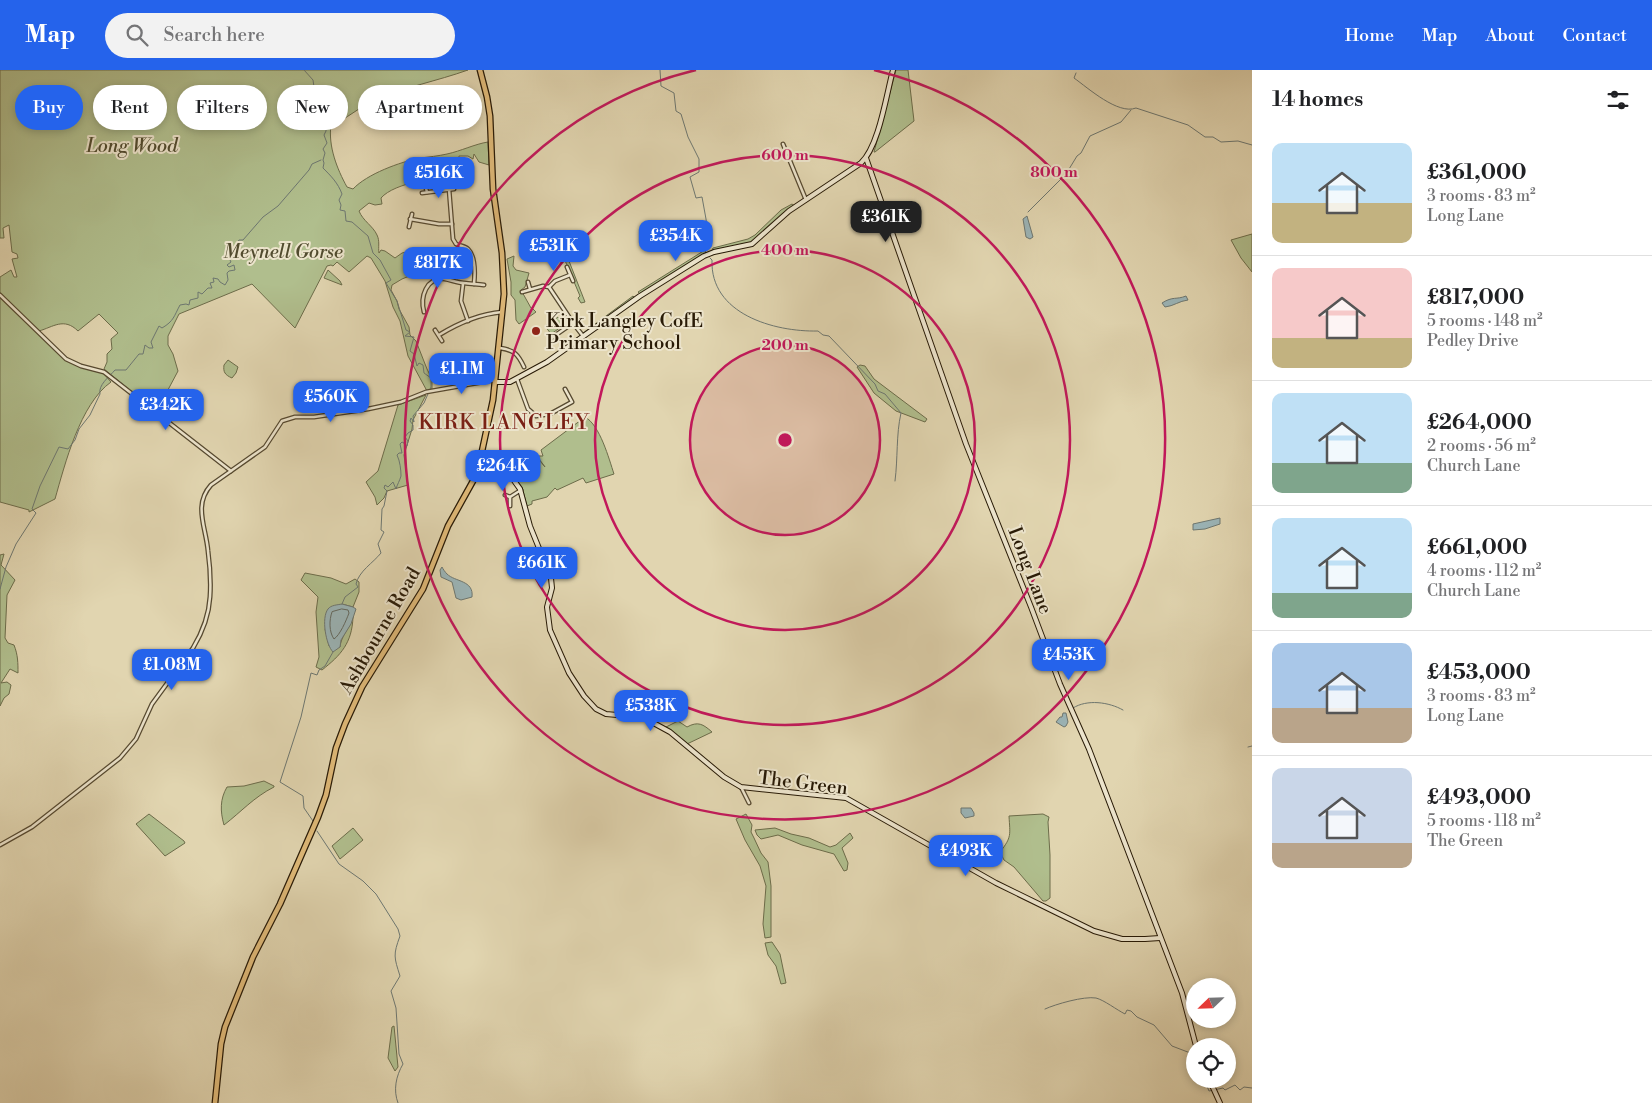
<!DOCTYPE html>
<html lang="en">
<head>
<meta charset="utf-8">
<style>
	:root { --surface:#fff; --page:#f2f2f2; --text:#202124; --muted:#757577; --line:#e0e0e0; --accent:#2563eb }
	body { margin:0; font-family:"Libre Bodoni",serif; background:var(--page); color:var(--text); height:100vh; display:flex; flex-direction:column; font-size:19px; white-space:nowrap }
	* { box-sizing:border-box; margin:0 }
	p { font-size:16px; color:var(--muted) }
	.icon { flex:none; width:28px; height:28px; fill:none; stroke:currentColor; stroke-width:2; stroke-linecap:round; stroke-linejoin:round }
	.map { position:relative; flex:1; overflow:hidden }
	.side { display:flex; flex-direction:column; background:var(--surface); width:400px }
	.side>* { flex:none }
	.guide { position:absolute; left:15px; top:15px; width:475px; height:45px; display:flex; gap:10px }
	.needle { width:32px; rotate:247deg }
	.tools { position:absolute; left:1186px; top:908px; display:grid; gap:10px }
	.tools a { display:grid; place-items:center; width:50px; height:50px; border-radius:50%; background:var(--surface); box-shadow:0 2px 8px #0003; font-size:25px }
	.price { position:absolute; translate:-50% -42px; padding:0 11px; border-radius:10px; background:var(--accent); color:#fff; font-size:16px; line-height:32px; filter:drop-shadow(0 1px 2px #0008) }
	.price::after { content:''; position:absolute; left:50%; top:30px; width:15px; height:11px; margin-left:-8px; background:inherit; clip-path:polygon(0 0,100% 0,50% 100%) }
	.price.current { background:#222; color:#fff }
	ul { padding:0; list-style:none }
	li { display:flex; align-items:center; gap:15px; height:125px; padding:0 20px }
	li+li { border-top:1px solid var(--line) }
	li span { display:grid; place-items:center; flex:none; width:140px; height:100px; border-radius:10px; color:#555 }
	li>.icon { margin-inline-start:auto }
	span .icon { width:60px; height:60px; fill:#fffc; stroke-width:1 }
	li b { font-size:21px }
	h2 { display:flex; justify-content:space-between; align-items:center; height:60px; padding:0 20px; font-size:21px }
	.pill { padding:0 18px; border-radius:22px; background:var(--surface); box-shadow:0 2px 8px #0003; font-size:18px; line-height:45px }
	.pill.current { background:var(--accent); color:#fff }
	header { display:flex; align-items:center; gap:30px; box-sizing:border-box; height:70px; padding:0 25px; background:var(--accent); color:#fff }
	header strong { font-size:24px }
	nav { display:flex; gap:28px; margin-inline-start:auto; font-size:18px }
	.search { width:350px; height:45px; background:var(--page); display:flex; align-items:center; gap:12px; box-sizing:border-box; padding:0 18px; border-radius:28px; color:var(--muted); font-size:19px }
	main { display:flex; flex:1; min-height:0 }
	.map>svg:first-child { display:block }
	.green { fill:#b0be8d; stroke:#6c6c4a }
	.water { fill:#9bb5b8; stroke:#6d7771 }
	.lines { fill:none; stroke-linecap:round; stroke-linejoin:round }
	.shore { stroke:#62685f; stroke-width:1 }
	.stream { stroke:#6d7771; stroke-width:1 }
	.street-casing { stroke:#564930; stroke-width:5 }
	.secondary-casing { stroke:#281a06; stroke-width:6 }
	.highway-casing { stroke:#281a06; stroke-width:7 }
	.street { stroke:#ece4cc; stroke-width:2.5 }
	.secondary { stroke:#ece4cc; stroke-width:4 }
	.highway { stroke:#e0ba78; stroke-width:4.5 }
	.ring { fill:none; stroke:#c2185b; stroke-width:2.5 }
	.poi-dot { fill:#8f2418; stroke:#ece4cc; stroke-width:2 }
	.labels { text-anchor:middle; stroke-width:4; stroke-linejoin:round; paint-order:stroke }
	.park-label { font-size:19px; font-style:italic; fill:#514b2e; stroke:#ece4cc }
	.poi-label { font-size:19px; fill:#281a06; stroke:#ece4cc; text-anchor:start }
	.street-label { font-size:19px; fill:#281a06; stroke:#ece4cc }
	.quarter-label { font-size:21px; letter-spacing:1px; fill:#7a1f14; stroke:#ece4cc }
	.centre { fill:#c2185b; stroke:#ece4cc; stroke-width:2.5 }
	.ring-label { font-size:15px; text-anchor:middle; font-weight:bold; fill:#c2185b; stroke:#ece4cc; stroke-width:4; stroke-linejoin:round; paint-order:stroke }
</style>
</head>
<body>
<header>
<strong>Map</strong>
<div class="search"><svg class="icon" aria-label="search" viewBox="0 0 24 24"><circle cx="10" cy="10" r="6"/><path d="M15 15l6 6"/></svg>Search here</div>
<nav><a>Home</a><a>Map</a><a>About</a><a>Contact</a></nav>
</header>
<main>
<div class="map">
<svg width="1252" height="1033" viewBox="0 0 1252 1033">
	<rect width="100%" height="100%" fill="#e1d5b0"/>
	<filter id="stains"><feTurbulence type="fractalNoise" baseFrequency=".004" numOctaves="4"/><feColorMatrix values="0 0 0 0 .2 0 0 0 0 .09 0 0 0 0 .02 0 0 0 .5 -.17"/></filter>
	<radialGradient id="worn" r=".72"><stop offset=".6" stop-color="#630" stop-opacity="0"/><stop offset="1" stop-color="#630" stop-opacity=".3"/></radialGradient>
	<!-- green -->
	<g class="green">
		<path d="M0 0H468C437 11 405 17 375 30 359 37 347 49 331 55 328 76 337 99 347 117L353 119C367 104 400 92 420 88 429 87 438 86 447 84 461 81 475 74 488 72L489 95 479 92 474 84 473 89 468 86H459V91L466 96 471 105 465 107 459 103C438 108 395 112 381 128L382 134 375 135 369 133 359 141C363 151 373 156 377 165 380 171 378 177 379 183L381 180 385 181 395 188 402 183 418 179 430 180 441 190 455 191 459 201 460 208 457 209 455 198 451 192 432 197 402 209 392 215 391 220 397 231 399 239 409 257 410 265 416 271 427 299 432 309V319L427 321 408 286 400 251 393 237 385 211 371 188 367 186 349 202 337 192 333 196 331 195 327 196 295 258 252 214 179 244 168 266V275L173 284 178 301 161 333 152 338 104 299 107 292V284L112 279 111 269 118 263 99 244 78 261C64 247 53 257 39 261L0 224V207L11 200 14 207H17L12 189 18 188 17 184 12 182 9 155 3 158 4 168H0Z"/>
		<path d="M896 0H908L914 51 875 82H874Z"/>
		<path d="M792 134 795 136 754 171 748 174 711 182 713 178 748 169 755 165 781 140Z"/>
		<path d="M1252 164V202L1241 188 1231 170Z"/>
		<path d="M560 168 585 232 581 233 578 228 580 226 556 169Z"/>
		<path d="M705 180 706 184 640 224 638 222Z"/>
		<path d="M514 186 513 196 516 200 529 203 525 217 521 220 531 238H532L536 242 519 254 516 250 515 230 511 225V212L507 189Z"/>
		<path d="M328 200 340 211 342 215 324 208Z"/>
		<path d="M633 226 635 228 588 262 583 263Z"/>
		<path d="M0 227 67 290 103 303 111 312C80 334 65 394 55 429L29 442V440L0 432Z"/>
		<path d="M558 247 564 255 551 264 545 256Z"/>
		<path d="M228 290 238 297 236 303 232 308C225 305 223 302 224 295Z"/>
		<path d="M860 295 865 296 874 309 927 349 925 352 896 341 874 323 857 297Z"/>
		<path d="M426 325 413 350 412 359 404 385 408 415 387 421 384 428 377 435 375 427 366 412 378 401 398 335Z"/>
		<path d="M585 347C600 355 609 389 614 404L586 413 583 408 557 420 555 418 547 427 532 431V434L527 436 522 417 513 405 516 402 514 398 528 387 530 389 535 385 545 397 537 386H543L541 380Z"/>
		<path d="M4 484 1 495 15 510 7 525 5 568 8 573 14 575C18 585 18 593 18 603L10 599 1 613 7 612 11 615 9 624 4 628 0 636V485Z"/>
		<path d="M305 503 331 508 346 514 355 509 359 512V522L353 537 342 534 325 559 329 576 340 577C341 566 350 557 353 547 352 573 341 585 322 600L316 597 319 587 316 542 318 527 301 510Z"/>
		<path d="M678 651 687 657C698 651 703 654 712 662L687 674 666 657Z"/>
		<path d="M264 711 274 716V717C254 727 241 742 224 755 220 741 220 729 227 717L244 716Z"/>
		<path d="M149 744 184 771 185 773 165 786 136 754Z"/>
		<path d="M746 744 752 755 751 762 754 768 761 783 768 792 771 816V867L765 868 763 854 766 816 760 796 745 770 736 749Z"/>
		<path d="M1043 744 1049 747 1048 752 1050 785V828L1046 831H1043L1014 797 1004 790 1000 782C1012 767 1010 765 1009 746Z"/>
		<path d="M353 758 363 770 340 789 332 776Z"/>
		<path d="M775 758 791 764 809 768 830 777 836 775 850 763 853 768 842 778 848 793 847 800 844 801 834 784 802 775 778 765 761 769 757 765 755 760Z"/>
		<path d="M772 872 780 884 786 913 781 914 776 896 768 885 765 873Z"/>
		<path d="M394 956 398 997 395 1001 388 988 392 957Z"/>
	</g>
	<!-- water -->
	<g class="water">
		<path d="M1027 146 1033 167 1030 169 1026 167 1023 149Z"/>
		<path d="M1186 226 1188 230C1179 231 1174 236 1165 237L1162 233C1173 226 1176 230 1186 226Z"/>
		<path d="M1220 448V454L1205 459 1193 460V454Z"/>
		<path d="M442 497C443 499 445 502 447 504 455 512 474 510 472 527L461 530 456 528 452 512 441 507 440 500Z"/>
		<path d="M342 534 353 537 356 539 351 554 341 570 340 577 333 582C326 575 321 548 328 539 331 535 337 535 342 534Z"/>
		<path d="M1063 643H1066L1068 652 1066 656 1064 657 1056 652 1060 647H1062Z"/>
		<path d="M961 738H971L974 743V746L965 748 961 743Z"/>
	</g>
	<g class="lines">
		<!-- shore -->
		<path class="shore" d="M342 539 348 540 349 543C346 551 340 565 334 569 329 562 329 550 332 542Z"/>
		<!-- stream -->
		<g class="stream">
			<path d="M304 0 313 10 314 17 319 23 321 40 326 49V61L324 65 327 73 323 79 325 83 323 90 324 93 323 98C331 106 338 113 342 124L339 130 341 135 340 140 345 141 346 151 352 152 368 166 373 183 380 190 391 210 386 213 397 231 406 260 410 262 405 266 414 267 410 281 414 284 417 296 419 293 423 295 424 303 431 308V317L424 333 413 346 414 352 411 348 410 351 413 355V360L408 363 405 367 408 371 407 376H405L404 373 402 372 400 374 402 383H399L397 385C400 391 401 400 401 406 400 410 397 415 396 419L393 412 388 417 385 415 384 418 387 421 384 436 382 439 381 460 384 462 378 474 381 483C373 493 359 501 356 514L358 517 345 527 342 534"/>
			<path d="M660 0 661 16 674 23 676 41 681 44 688 67 699 89V102L690 107 696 128 702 127 706 149 709 177"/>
			<path d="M1076 3 1074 8C1088 18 1118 45 1136 38L1188 55 1205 67H1213L1221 72 1238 71 1252 75"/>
			<path d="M1028 142 1066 104 1077 86 1081 83 1090 66 1121 52 1131 40"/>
			<path d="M710 188 712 190C710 244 774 262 818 261L823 265 829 266 875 314 878 321 885 324 901 343C896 365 898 388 895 411"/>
			<path d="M0 519 6 497 16 474 36 443 32 439 40 416 59 377 68 379 75 370 79 359 90 345 100 324C98 315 109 307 115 300H126L139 284H143L145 275 149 278H153L151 272 159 256 162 258C174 251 174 246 180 235L186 234 189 235 190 230 198 228V222L202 224 208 218H212L210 213 214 212 213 208 218 209 220 212 225 215 228 210 227 203 229 201 235 200 234 195 229 197 227 195 231 192 229 188 232 186 235 188 239 185V177L237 173 239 170H243L263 147 278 136 309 100 312 94 321 90"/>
			<path d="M1073 638C1087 629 1109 632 1123 640"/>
			<path d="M1248 677 1252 676"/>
			<path d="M313 751 304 738 303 726 280 712 301 647 311 603 317 605 319 600 325 596 333 582"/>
			<path d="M317 761 339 794 363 811 376 824 398 859 400 866C393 885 394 887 400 906L391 921 396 938 399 984 403 994C396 1006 393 1020 398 1033"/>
			<path d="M1045 939C1056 934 1084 926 1096 928 1104 930 1117 940 1125 944L1127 940 1131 941 1137 947 1154 955 1172 976 1193 984 1195 989"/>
			<path d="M1204 1009 1209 1021 1223 1018 1225 1020 1235 1015 1240 1020 1244 1017 1252 1018"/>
		</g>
		<defs>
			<g id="street">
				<path d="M783 74 806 130"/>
				<path d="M425 115 427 122"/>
				<path d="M449 119 453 169 456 174C460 176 465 176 468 179 476 187 475 204 474 214"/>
				<path d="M422 123 454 119"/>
				<path d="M410 149 439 154H452"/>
				<path d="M409 157 412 144"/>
				<path d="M567 197 573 211"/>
				<path d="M528 212 530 219"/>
				<path d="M463 214 461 231 468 251"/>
				<path d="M549 217 555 211 570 205"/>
				<path d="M522 222 543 216 549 217 573 253"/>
				<path d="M0 225 66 289 81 296 104 302 231 401"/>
				<path d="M424 242C420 227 426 207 445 209 451 210 458 213 464 213 471 214 477 214 484 215"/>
				<path d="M435 260 442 271"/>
				<path d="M439 265C457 254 479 244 502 242"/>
				<path d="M550 269 573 253 583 266"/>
				<path d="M500 278C514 280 518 284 524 297"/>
				<path d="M517 309 528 339 536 346 550 344 572 332 565 319"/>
				<path d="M505 425 510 427"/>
				<path d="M510 436V427L521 420"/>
				<path d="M741 717 749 733"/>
				<path d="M0 775 32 757 120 688 136 669 152 634 193 578C202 563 209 545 210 527 211 512 210 496 208 481 206 457 193 435 211 415L265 377 282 351 295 347H314L368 339 401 332 426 322 494 310"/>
			</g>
			<g id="secondary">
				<path d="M866 88 966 374 1031 537 1060 614 1089 679 1182 923 1196 976"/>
				<path d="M496 312H510L547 292 640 226 704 186 714 182 752 174 789 141 861 93C879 76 886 26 893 0"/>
				<path d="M481 384 490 388 510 405 520 419 530 456 551 508 552 518 547 537 550 560 569 603 584 626 596 639 606 644 639 647 648 650 670 662 724 707 741 717 846 728 996 813 1094 861 1122 869H1145L1160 868"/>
				<path d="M1209 1009 1220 1033"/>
			</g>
			<path id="highway" d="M215 1033 221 974 225 957 253 887 280 834 318 747 326 725 336 678 345 654 362 617 423 519 448 456 473 411 479 395 493 330 504 224 502 183 493 119 490 46 487 27 480 0"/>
		</defs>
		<!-- street casing -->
		<use href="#street" class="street-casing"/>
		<!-- secondary casing -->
		<use href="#secondary" class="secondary-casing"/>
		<!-- highway casing -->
		<use href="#highway" class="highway-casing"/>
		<!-- street -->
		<use href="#street" class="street"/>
		<!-- secondary -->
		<use href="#secondary" class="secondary"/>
		<!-- highway -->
		<use href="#highway" class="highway"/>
	</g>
	<!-- distance rings -->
	<circle cx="785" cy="370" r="95" fill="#c2185b" fill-opacity=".12"/>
	<g class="ring">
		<circle cx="785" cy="370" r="95"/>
		<circle cx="785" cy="370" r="190"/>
		<circle cx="785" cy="370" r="285"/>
		<path d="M874 0A380 380 0 1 1 696 0"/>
	</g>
	<!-- markers -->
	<circle class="poi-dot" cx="536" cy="261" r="5"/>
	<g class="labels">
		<!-- park labels -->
		<g class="park-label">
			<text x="132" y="82">Long Wood</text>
			<text x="283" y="188">Meynell Gorse</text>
		</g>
		<!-- poi labels -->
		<g class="poi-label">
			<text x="546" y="257">Kirk Langley CofE<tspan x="546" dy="22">Primary School</tspan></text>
		</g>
		<!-- street labels -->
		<g class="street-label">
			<text transform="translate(1031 500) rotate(69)" y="7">Long Lane</text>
			<text transform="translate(379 560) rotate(-60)" y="7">Ashbourne Road</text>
			<text transform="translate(803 712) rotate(7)" y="7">The Green</text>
		</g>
		<!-- quarter labels -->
		<g class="quarter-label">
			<text x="504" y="359">KIRK LANGLEY</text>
		</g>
	</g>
	<circle cx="785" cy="370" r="8" class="centre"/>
	<g class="ring-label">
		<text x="785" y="90">600 m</text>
		<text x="1054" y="107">800 m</text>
		<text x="785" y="185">400 m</text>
		<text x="785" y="280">200 m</text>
	</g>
	<rect width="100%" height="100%" filter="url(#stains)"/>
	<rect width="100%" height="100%" fill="url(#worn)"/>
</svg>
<div class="tools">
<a><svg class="needle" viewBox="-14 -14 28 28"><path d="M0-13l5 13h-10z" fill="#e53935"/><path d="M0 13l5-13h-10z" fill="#757577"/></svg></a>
<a><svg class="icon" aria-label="locate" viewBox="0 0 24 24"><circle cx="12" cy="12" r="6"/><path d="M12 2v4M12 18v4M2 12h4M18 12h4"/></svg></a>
</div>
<b class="price" style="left:439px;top:129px">£516K</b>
<b class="price current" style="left:886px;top:173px">£361K</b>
<b class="price" style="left:676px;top:192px">£354K</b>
<b class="price" style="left:554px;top:202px">£531K</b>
<b class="price" style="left:438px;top:219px">£817K</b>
<b class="price" style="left:462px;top:325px">£1.1M</b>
<b class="price" style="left:331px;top:353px">£560K</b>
<b class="price" style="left:166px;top:361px">£342K</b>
<b class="price" style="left:503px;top:422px">£264K</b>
<b class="price" style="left:542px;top:519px">£661K</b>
<b class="price" style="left:1069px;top:611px">£453K</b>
<b class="price" style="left:172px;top:621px">£1.08M</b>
<b class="price" style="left:651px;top:662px">£538K</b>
<b class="price" style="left:966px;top:807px">£493K</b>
<div class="guide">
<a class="pill current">Buy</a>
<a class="pill">Rent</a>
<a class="pill">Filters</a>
<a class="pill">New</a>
<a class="pill">Apartment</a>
</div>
</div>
<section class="side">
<h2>14 homes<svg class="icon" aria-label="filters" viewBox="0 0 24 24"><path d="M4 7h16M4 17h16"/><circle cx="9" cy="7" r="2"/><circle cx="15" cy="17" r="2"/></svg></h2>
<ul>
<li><span style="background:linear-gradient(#bfe0f5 60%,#c2b280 0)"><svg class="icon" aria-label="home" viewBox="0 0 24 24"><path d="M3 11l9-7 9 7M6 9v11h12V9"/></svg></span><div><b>£361,000</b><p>3 rooms · 83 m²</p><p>Long Lane</p></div></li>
<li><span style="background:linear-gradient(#f6c9c9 70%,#c2b280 0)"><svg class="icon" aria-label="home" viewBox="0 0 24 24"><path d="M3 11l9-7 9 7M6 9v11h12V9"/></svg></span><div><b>£817,000</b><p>5 rooms · 148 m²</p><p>Pedley Drive</p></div></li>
<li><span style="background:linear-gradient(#bfe0f5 70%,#7fa58c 0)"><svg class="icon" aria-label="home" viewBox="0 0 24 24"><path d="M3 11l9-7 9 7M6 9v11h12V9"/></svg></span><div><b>£264,000</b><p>2 rooms · 56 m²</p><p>Church Lane</p></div></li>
<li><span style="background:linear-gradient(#bfe0f5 75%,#7fa58c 0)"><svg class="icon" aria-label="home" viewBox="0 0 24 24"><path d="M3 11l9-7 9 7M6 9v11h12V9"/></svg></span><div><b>£661,000</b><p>4 rooms · 112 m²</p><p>Church Lane</p></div></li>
<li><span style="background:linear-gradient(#a9c7e8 65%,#b9a48a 0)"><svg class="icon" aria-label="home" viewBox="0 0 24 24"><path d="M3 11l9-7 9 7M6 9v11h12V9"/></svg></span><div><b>£453,000</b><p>3 rooms · 83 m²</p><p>Long Lane</p></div></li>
<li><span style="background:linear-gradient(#c9d6e8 75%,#b9a48a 0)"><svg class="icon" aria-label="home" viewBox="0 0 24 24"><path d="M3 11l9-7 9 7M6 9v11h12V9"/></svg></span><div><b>£493,000</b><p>5 rooms · 118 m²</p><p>The Green</p></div></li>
</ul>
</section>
</main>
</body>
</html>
